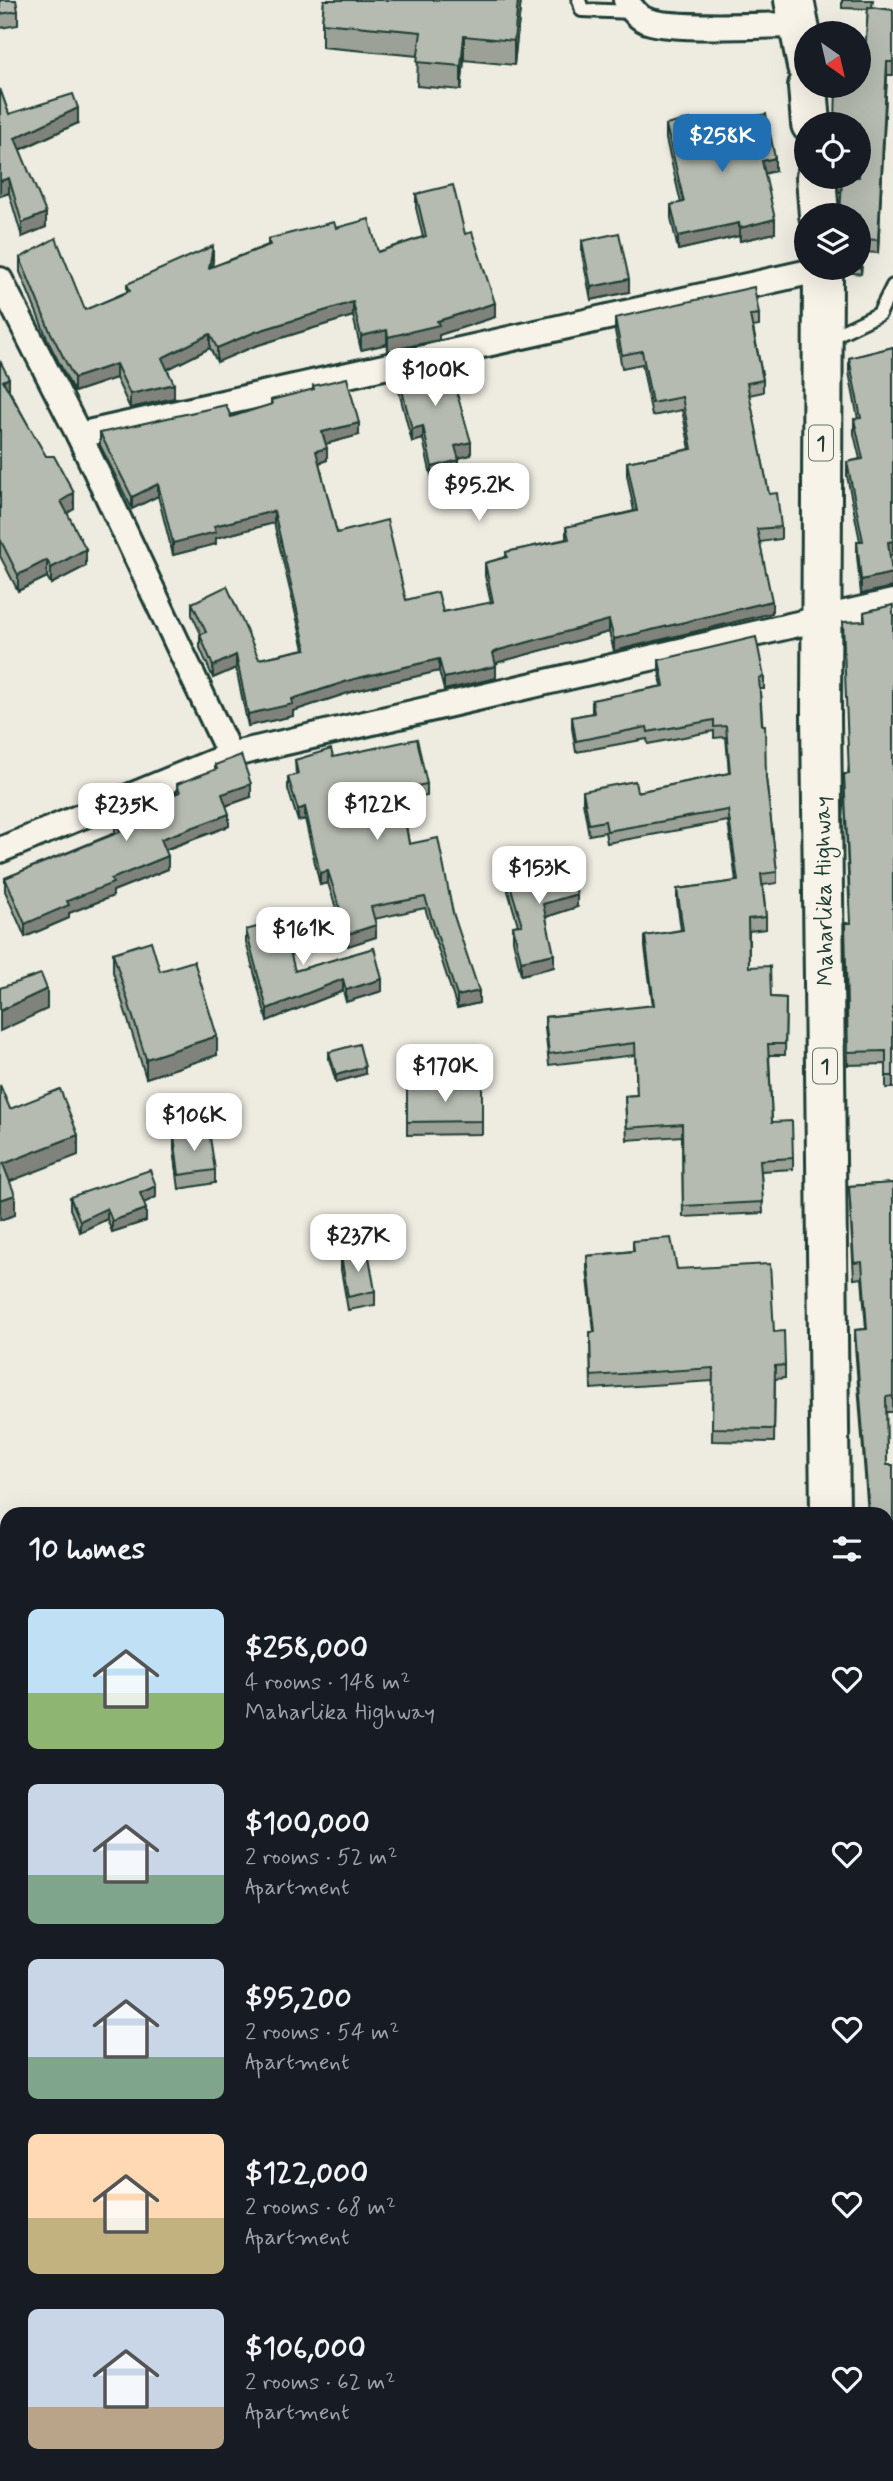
<!DOCTYPE html>
<html lang="en">
<head>
<meta charset="utf-8">
<style>
	:root { --surface:#171b24; --page:#242831; --text:#f1f3f6; --muted:#9ea1a6; --accent:#1f6fb2 }
	body { margin:0; font-family:Mynerve,sans-serif; background:var(--page); color:var(--text); height:100vh; display:flex; flex-direction:column; font-size:26px; white-space:nowrap }
	* { box-sizing:border-box; margin:0 }
	p { font-size:23px; color:var(--muted) }
	.icon { flex:none; width:38px; height:38px; fill:none; stroke:currentColor; stroke-width:2; stroke-linecap:round; stroke-linejoin:round }
	.map { position:relative; flex:1; overflow:hidden }
	.sheet { position:absolute; left:0px; top:1507px; width:894px; height:975px; display:flex; flex-direction:column; background:var(--surface); border-radius:21px 21px 0 0; box-shadow:0 7px 28px #0002 }
	.sheet>* { flex:none }
	.needle { width:46px; rotate:146deg }
	.controls { position:absolute; left:794px; top:21px; display:grid; gap:14px }
	.controls a { display:grid; place-items:center; width:77px; height:77px; border-radius:50%; background:var(--surface); box-shadow:0 7px 28px #0002; font-size:35px }
	.price { position:absolute; translate:-50% -60px; padding:0 16px; border-radius:14px; background:#fff; color:#222; font-size:23px; line-height:46px; filter:drop-shadow(0 2px 4px #0008) }
	.price::after { content:''; position:absolute; left:50%; top:42px; width:21px; height:16px; margin-left:-10px; background:inherit; clip-path:polygon(0 0,100% 0,50% 100%) }
	.price.current { background:var(--accent); color:#fff }
	ul { padding:0; list-style:none }
	li { display:flex; align-items:center; gap:21px; height:175px; padding:0 28px }
	li span { display:grid; place-items:center; flex:none; width:196px; height:140px; border-radius:10px; color:#555 }
	li>.icon { margin-inline-start:auto }
	span .icon { width:84px; height:84px; fill:#fffc; stroke-width:1 }
	li b { font-size:30px }
	h2 { display:flex; justify-content:space-between; align-items:center; height:84px; padding:0 28px; font-size:30px }
	.map>svg:first-child { display:block }
	.lines { fill:none; stroke-linecap:round; stroke-linejoin:round }
	.lane-casing { stroke:#1f3d34; stroke-width:18 }
	.street-casing { stroke:#1f3d34; stroke-width:30 }
	.highway-casing { stroke:#1f3d34; stroke-width:44 }
	.lane { stroke:#f7f3e8; stroke-width:12 }
	.street { stroke:#f7f3e8; stroke-width:24 }
	.highway { stroke:#f7f3e8; stroke-width:38 }
	.wall { fill:#9ca197; stroke:#1f3d34; stroke-width:2 }
	.shaded-wall { fill:#7f837b; stroke:#1f3d34; stroke-width:2 }
	.building { fill:#b5bbb0; stroke:#1f3d34; stroke-width:2 }
	.labels { text-anchor:middle; stroke-width:5; stroke-linejoin:round; paint-order:stroke }
	.shield { fill:#f7f3e8; stroke:#60746a; stroke-width:2 }
	.shield-label { font-size:21px; font-weight:bold; fill:#1f3d34 }
	.street-label { font-size:23px; fill:#1f3d34; stroke:#f7f3e8 }
</style>
</head>
<body>
<div class="map">
<svg width="893" height="2481" viewBox="0 0 893 2481">
	<rect width="100%" height="100%" fill="#eeece1"/>
	<filter id="ink" filterUnits="userSpaceOnUse"><feTurbulence type="fractalNoise" baseFrequency=".0143" numOctaves="2"/><feDisplacementMap in="SourceGraphic" scale="14" xChannelSelector="R" yChannelSelector="G"/><feConvolveMatrix kernelMatrix="1 2 1 2 8 2 1 2 1" color-interpolation-filters="sRGB"/></filter>
	<g filter="url(#ink)">
		<g class="lines">
			<defs>
				<g id="lane">
					<path d="M579 0 582 10 633 12"/>
					<path d="M829 338 879 314 893 286"/>
				</g>
				<g id="street">
					<path d="M626 0C631 8 636 16 645 20 669 31 767 25 799 25"/>
					<path d="M0 280 79 435 230 755"/>
					<path d="M79 435 823 269"/>
					<path d="M0 850 230 755 893 602"/>
				</g>
				<g id="highway">
					<path d="M794 0 807 66"/>
					<path d="M808 86 811 124"/>
					<path d="M816 177 819 215"/>
					<path d="M823 268 821 716 830 1514"/>
					<path d="M837 2474V2481"/>
				</g>
			</defs>
			<!-- lane casing -->
			<use href="#lane" class="lane-casing"/>
			<!-- street casing -->
			<use href="#street" class="street-casing"/>
			<!-- highway casing -->
			<use href="#highway" class="highway-casing"/>
			<!-- lane -->
			<use href="#lane" class="lane"/>
			<!-- street -->
			<use href="#street" class="street"/>
			<!-- highway -->
			<use href="#highway" class="highway"/>
		</g>
		<!-- wall -->
		<g class="wall">
			<path d="M0 0 18 11V25L0 28Z"/>
			<path d="M324 0H521L514 65 464 60 461 90 417 86 418 56 322 47V23Z"/>
			<path d="M842 0H873L872 7 893 10V75H887L878 253 863 252 861 274 845 272 843 268H859V215L841 192H839L836 177H859V86L865 57 868 9 842 8Z"/>
			<path d="M0 89 9 114 78 123 20 150 46 227 22 237 9 193 0 196Z"/>
			<path d="M666 125 692 130 775 171 764 174 775 233 740 241 739 236 678 250 671 218V205L681 203 666 139Z"/>
			<path d="M416 194 465 234 495 317 439 335V340L388 351 387 344 361 350 353 316 255 346 217 362 210 348 168 369 174 398 130 408 116 378 74 392 49 343 20 272V258L85 310 127 292V284L213 260 212 267 268 245V239L336 228 378 252 423 237 416 208Z"/>
			<path d="M582 241 629 292 591 300 582 254Z"/>
			<path d="M759 314V326L753 327 763 380V392L749 395 769 494 781 527V539L760 542 772 613 614 651 609 632 499 662 496 664V678L444 690 439 671 354 691 293 711V716L248 726 236 668 213 678 200 648V635L201 634 192 615V603L259 659 304 649 274 523 216 538V544L173 555 158 496 132 509 100 445V433L231 417 271 405V400L313 390V386L359 435 325 444 327 460 319 463 337 533 406 600 443 612 491 603 485 576V563L506 557V552L566 539V527L634 511 627 475V462L690 449 682 410 652 416 642 364 622 368 615 331V318Z"/>
			<path d="M893 347V555L890 556 892 587 861 594 857 556V541H860L847 476V462L860 459 854 434V419H858L849 372V358Z"/>
			<path d="M0 361 9 390 74 509 67 513 86 566 51 584 47 577 18 591 0 556Z"/>
			<path d="M396 367 471 455 458 458 459 473 432 480 423 439 412 442 396 380Z"/>
			<path d="M893 605V1088H886V1064L848 1065 845 923H850L844 774H848L864 621V612Z"/>
			<path d="M659 660 764 677V689H760L766 778 777 872V883L763 885 766 917V929L749 931V967L771 997 786 998 785 1055H769L772 1122 793 1158V1169L761 1171 763 1213 683 1217 682 1136 627 1140 625 1096 637 1095 635 1055 549 1065 545 1028V1017L653 1006 645 947V936L681 930 677 900V889L736 881 728 821 607 843 605 832 589 835 583 802V791L637 792 729 773 726 737 714 738V731L648 744 647 739 576 752 572 728V717L592 713V700L662 686 659 671Z"/>
			<path d="M333 757 427 784V796L402 801 409 844 453 913 479 1003 457 1008 425 908 374 919 376 937 348 946 328 883 320 885 305 819 298 821 288 789V777L296 775 295 760Z"/>
			<path d="M215 765 251 797 226 806 229 826 165 850 168 869 113 891V896L69 913V918L25 937 5 891V878L115 833V819L177 793V784L215 770Z"/>
			<path d="M508 878 577 907 546 917 554 967 521 975 513 940V926L518 925 508 891Z"/>
			<path d="M246 930 295 971 374 948 382 991 346 1002 343 991 267 1021 246 942Z"/>
			<path d="M113 953 160 971 217 1055 146 1078 113 972Z"/>
			<path d="M329 1052 365 1074 336 1082 329 1059Z"/>
			<path d="M482 1086V1134L407 1135V1087Z"/>
			<path d="M174 1136 215 1170V1183L179 1189 174 1150Z"/>
			<path d="M893 1183V1412H886L887 1465H893V1785H887V1514H868L855 1346V1330L866 1329 862 1278 854 1279 849 1186Z"/>
			<path d="M70 1197H156L143 1203 146 1221 112 1232 107 1219 80 1232 70 1209Z"/>
			<path d="M633 1241 774 1332 785 1365V1378L775 1379 774 1442 712 1441 713 1381 591 1389 590 1332H594L587 1269V1256L633 1251Z"/>
			<path d="M341 1256 375 1291V1305L348 1310 341 1270Z"/>
			<path d="M887 1798H893V2325L887 2326V2157H893L888 2111H887Z"/>
			<path d="M706 2474H779V2481H707Z"/>
		</g>
		<!-- shaded-wall -->
		<g class="shaded-wall">
			<path d="M518 0H521L514 65V41Z"/>
			<path d="M464 36V60L461 90V66Z"/>
			<path d="M887 62V75L878 253V240Z"/>
			<path d="M78 108V123L15 152V138Z"/>
			<path d="M775 158V171L762 174V161Z"/>
			<path d="M9 178V193L0 196V181Z"/>
			<path d="M46 213V227L22 237V223Z"/>
			<path d="M775 219V233L740 241V228Z"/>
			<path d="M739 223V236L678 250V236Z"/>
			<path d="M863 239V252L861 274V260Z"/>
			<path d="M213 246V260L209 283V268Z"/>
			<path d="M629 279V292L591 300V287Z"/>
			<path d="M353 302V316L255 346 217 362V348L255 332Z"/>
			<path d="M495 303V317L439 335V340L388 351V337Z"/>
			<path d="M387 330V344L361 350V336Z"/>
			<path d="M210 334V348L162 372V358Z"/>
			<path d="M116 364V378L74 392V378Z"/>
			<path d="M9 378V394L3 381Z"/>
			<path d="M174 384V398L130 408V394Z"/>
			<path d="M359 423V435L322 445V432Z"/>
			<path d="M423 426V439L412 442V429Z"/>
			<path d="M471 442V455L455 459V446Z"/>
			<path d="M327 448V460L316 464V451Z"/>
			<path d="M459 460V473L432 480V467Z"/>
			<path d="M158 484V496L132 509V497Z"/>
			<path d="M74 493V509L61 517V501Z"/>
			<path d="M274 511V523L216 538V544L173 555V543L214 526Z"/>
			<path d="M893 541V555L888 556V542Z"/>
			<path d="M86 549V566L51 584V568Z"/>
			<path d="M47 560V577L18 591V575Z"/>
			<path d="M892 573V587L861 594V580Z"/>
			<path d="M772 601V613L614 651V639Z"/>
			<path d="M609 620V632L499 662 493 666V653L499 650Z"/>
			<path d="M236 655V668L213 678V666Z"/>
			<path d="M439 659V671L354 691 293 711V716L248 726V714L354 679Z"/>
			<path d="M496 666V678L444 690V678Z"/>
			<path d="M251 784V797L222 807V794Z"/>
			<path d="M305 807V819L298 821V810Z"/>
			<path d="M229 814V826L161 851V839Z"/>
			<path d="M168 856V869L113 891V896L69 913V918L25 937V924L67 901 111 879Z"/>
			<path d="M328 871V883L320 885V873Z"/>
			<path d="M577 894V907L543 918V904Z"/>
			<path d="M376 925V937L348 946V934Z"/>
			<path d="M554 954V967L521 975V961Z"/>
			<path d="M343 979V991L267 1021V1009Z"/>
			<path d="M382 979V991L346 1002V990Z"/>
			<path d="M47 989V1009L0 1031V1011Z"/>
			<path d="M479 991V1003L457 1008V996Z"/>
			<path d="M217 1036V1055L146 1078V1059Z"/>
			<path d="M365 1067V1074L336 1082V1075Z"/>
			<path d="M78 1135V1155L3 1184V1164Z"/>
			<path d="M156 1186V1197L140 1205V1193Z"/>
			<path d="M15 1195V1215L0 1220V1200Z"/>
			<path d="M107 1208V1219L80 1232V1221Z"/>
			<path d="M146 1209V1221L112 1232V1221Z"/>
		</g>
		<!-- building -->
		<g class="building">
			<path d="M0 0H16L18 11 0 14Z"/>
			<path d="M324 0H518L514 41 464 36 461 66 417 62 421 32 322 23Z"/>
			<path d="M868 7 893 10V62H887L878 240 863 239 861 260H859V215H840L842 179H839V177H859V124H835L836 86H859V57H865Z"/>
			<path d="M0 89 9 114 73 94 78 108 15 138 46 213 22 223 9 178 0 181Z"/>
			<path d="M766 114 775 158 762 161 775 219 740 228 739 223 678 236 671 205 684 202 666 125 690 119 692 130Z"/>
			<path d="M453 185 465 234 472 232 495 303 437 321 439 325 388 337 387 330 361 336 353 302 255 332 217 348 210 334 162 358 174 384 130 394 116 364 74 378 49 329 20 258 56 238 85 310 130 291 127 284 213 246 209 268 270 245 268 239 334 222 336 228 369 219 378 252 426 236 416 194Z"/>
			<path d="M619 233 629 279 591 287 582 241Z"/>
			<path d="M754 287 759 314 750 315 763 380 747 383 769 494 777 493 781 527 757 529 772 601 614 639 609 620 499 650 493 653 496 666 444 678 439 659 354 679 292 699 293 704 248 714 236 655 213 666 200 635 206 632 192 603 227 586 259 659 306 649 274 511 214 526 216 532 173 543 158 484 132 497 100 433 226 405 231 417 272 404 271 400 314 389 313 386 347 378 359 423 322 432 327 448 316 451 337 533 387 520 406 600 438 592 443 612 493 602 485 563 507 557 506 552 569 539 566 527 637 511 627 462 692 449 682 397 652 403 642 351 622 355 615 318Z"/>
			<path d="M893 347V541L888 542 892 573 861 580 857 541H863L847 462 863 459 854 419 861 418 849 358Z"/>
			<path d="M446 356 471 442 455 446 459 460 432 467 423 426 412 429 396 367Z"/>
			<path d="M0 361 9 378 3 381 46 456H54L74 493 61 501 86 549 51 568 47 560 18 575 0 539Z"/>
			<path d="M893 605V1076H886V1051L848 1052 845 923H851L844 774H849L843 622 865 621 864 612Z"/>
			<path d="M756 637 764 677 759 678 762 725H765L766 778 777 872 761 874 766 917 748 919 749 967 770 966 771 997 786 998 785 1044H768L772 1122 792 1121 793 1158 760 1160 763 1202 683 1206 682 1124 627 1128 625 1096 637 1095 635 1043 549 1054 545 1017 654 1005 645 936 683 930 677 889 738 881 728 810 607 831 605 821 589 824 583 791 635 781 637 792 730 773 726 726 714 727V720L648 732 647 727 576 741 572 717 594 713 592 700 664 686 659 660Z"/>
			<path d="M417 739 427 784 400 789 409 844 438 838 453 913 479 991 457 996 425 897 371 907 376 925 348 934 328 871 320 873 305 807 298 810 288 777 298 774 295 760 331 749 333 757Z"/>
			<path d="M241 755 251 784 222 794 229 814 161 839 168 856 111 879 113 883 67 901 69 905 25 924 5 878 120 832 115 819 180 792 177 784 217 769 215 765Z"/>
			<path d="M557 862H567L577 894 543 904 554 954 521 961 513 926 522 925 508 878Z"/>
			<path d="M282 920 295 971 374 948 382 979 346 990 343 979 267 1009 246 930Z"/>
			<path d="M151 941 160 971 194 961 217 1036 146 1059 113 953Z"/>
			<path d="M41 974 47 989 0 1011V988Z"/>
			<path d="M359 1044 365 1067 336 1075 329 1052Z"/>
			<path d="M0 1085 10 1109 60 1089 78 1135 3 1164 15 1195 0 1200Z"/>
			<path d="M482 1086V1121L407 1122V1087Z"/>
			<path d="M209 1131 215 1170 179 1175 174 1136Z"/>
			<path d="M150 1170 156 1186 140 1193 146 1209 112 1221 107 1208 80 1221 70 1197Z"/>
			<path d="M893 1183V1396L886 1397 887 1465H893V1769L887 1770V1514H869L855 1330 867 1329 862 1262 854 1263 849 1186Z"/>
			<path d="M671 1238 677 1269 770 1264 774 1332 784 1331 785 1365 775 1366 774 1429 712 1428 713 1368 591 1376 590 1332H595L587 1256 634 1251 633 1241Z"/>
			<path d="M368 1251 375 1291 348 1297 341 1256Z"/>
			<path d="M887 1798H893V2143L888 2095H887Z"/>
			<path d="M887 2157H893V2310H887V2202H888Z"/>
			<path d="M511 2474H536L535 2481H510Z"/>
			<rect x="718" y="2474" width="61" height="7"/>
		</g>
	</g>
	<g class="labels">
		<!-- shield labels -->
		<g class="shield">
			<rect x="809" y="425.5" width="24" height="35" rx="5"/>
			<rect x="813" y="1048.5" width="24" height="35" rx="5"/>
		</g>
		<g class="shield-label">
			<text x="821" y="450">1</text>
			<text x="825" y="1073">1</text>
		</g>
		<!-- street labels -->
		<g class="street-label">
			<text transform="translate(823 891) rotate(-91)" y="8">Maharlika Highway</text>
		</g>
	</g>
</svg>
<div class="controls">
<a><svg class="needle" viewBox="-14 -14 28 28"><path d="M0-13l5 13h-10z" fill="#e53935"/><path d="M0 13l5-13h-10z" fill="#9ea1a6"/></svg></a>
<a><svg class="icon" aria-label="locate" viewBox="0 0 24 24"><circle cx="12" cy="12" r="6"/><path d="M12 2v4M12 18v4M2 12h4M18 12h4"/></svg></a>
<a><svg class="icon" aria-label="layers" viewBox="0 0 24 24"><path d="M12 4l9 5-9 5-9-5zM3 14l9 5 9-5"/></svg></a>
</div>
<b class="price current" style="left:722px;top:174px">$258K</b>
<b class="price" style="left:435px;top:408px">$100K</b>
<b class="price" style="left:479px;top:523px">$95.2K</b>
<b class="price" style="left:377px;top:842px">$122K</b>
<b class="price" style="left:126px;top:843px">$235K</b>
<b class="price" style="left:539px;top:906px">$153K</b>
<b class="price" style="left:303px;top:967px">$161K</b>
<b class="price" style="left:445px;top:1104px">$170K</b>
<b class="price" style="left:194px;top:1153px">$106K</b>
<b class="price" style="left:358px;top:1274px">$237K</b>
<section class="sheet">
<h2>10 homes<svg class="icon" aria-label="filters" viewBox="0 0 24 24"><path d="M4 7h16M4 17h16"/><circle cx="9" cy="7" r="2"/><circle cx="15" cy="17" r="2"/></svg></h2>
<ul>
<li><span style="background:linear-gradient(#bfe0f5 60%,#8fb573 0)"><svg class="icon" aria-label="home" viewBox="0 0 24 24"><path d="M3 11l9-7 9 7M6 9v11h12V9"/></svg></span><div><b>$258,000</b><p>4 rooms · 148 m²</p><p>Maharlika Highway</p></div><svg class="icon" aria-label="heart" viewBox="0 0 24 24"><path d="M12 20l-8-8c-3-5 5-10 8-4 3-6 11-1 8 4z"/></svg></li>
<li><span style="background:linear-gradient(#c9d6e8 65%,#7fa58c 0)"><svg class="icon" aria-label="home" viewBox="0 0 24 24"><path d="M3 11l9-7 9 7M6 9v11h12V9"/></svg></span><div><b>$100,000</b><p>2 rooms · 52 m²</p><p>Apartment</p></div><svg class="icon" aria-label="heart" viewBox="0 0 24 24"><path d="M12 20l-8-8c-3-5 5-10 8-4 3-6 11-1 8 4z"/></svg></li>
<li><span style="background:linear-gradient(#c9d6e8 70%,#7fa58c 0)"><svg class="icon" aria-label="home" viewBox="0 0 24 24"><path d="M3 11l9-7 9 7M6 9v11h12V9"/></svg></span><div><b>$95,200</b><p>2 rooms · 54 m²</p><p>Apartment</p></div><svg class="icon" aria-label="heart" viewBox="0 0 24 24"><path d="M12 20l-8-8c-3-5 5-10 8-4 3-6 11-1 8 4z"/></svg></li>
<li><span style="background:linear-gradient(#ffd9b3 60%,#c2b280 0)"><svg class="icon" aria-label="home" viewBox="0 0 24 24"><path d="M3 11l9-7 9 7M6 9v11h12V9"/></svg></span><div><b>$122,000</b><p>2 rooms · 68 m²</p><p>Apartment</p></div><svg class="icon" aria-label="heart" viewBox="0 0 24 24"><path d="M12 20l-8-8c-3-5 5-10 8-4 3-6 11-1 8 4z"/></svg></li>
<li><span style="background:linear-gradient(#c9d6e8 70%,#b9a48a 0)"><svg class="icon" aria-label="home" viewBox="0 0 24 24"><path d="M3 11l9-7 9 7M6 9v11h12V9"/></svg></span><div><b>$106,000</b><p>2 rooms · 62 m²</p><p>Apartment</p></div><svg class="icon" aria-label="heart" viewBox="0 0 24 24"><path d="M12 20l-8-8c-3-5 5-10 8-4 3-6 11-1 8 4z"/></svg></li>
</ul>
</section>
</div>
</body>
</html>
